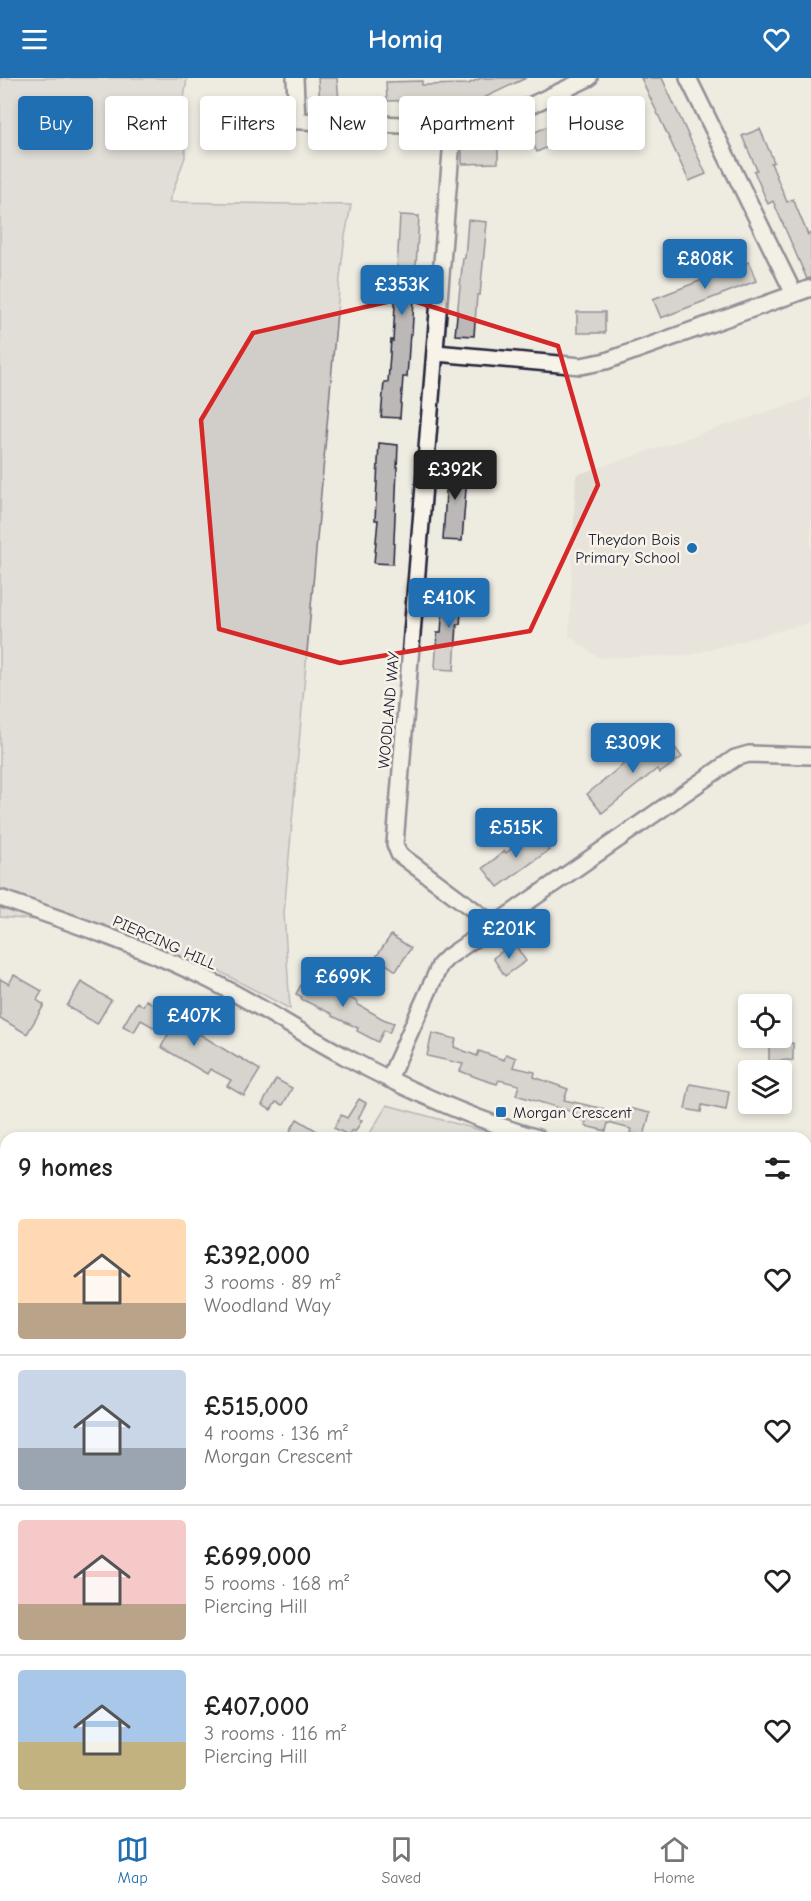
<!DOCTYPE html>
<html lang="en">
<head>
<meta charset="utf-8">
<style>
	:root { --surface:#fff; --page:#f6f6f6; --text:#222; --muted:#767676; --line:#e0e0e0; --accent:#1f6fb2 }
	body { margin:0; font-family:"Comic Neue",sans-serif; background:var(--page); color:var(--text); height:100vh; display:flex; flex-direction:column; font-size:22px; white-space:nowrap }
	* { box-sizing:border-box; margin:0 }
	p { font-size:20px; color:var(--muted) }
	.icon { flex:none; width:33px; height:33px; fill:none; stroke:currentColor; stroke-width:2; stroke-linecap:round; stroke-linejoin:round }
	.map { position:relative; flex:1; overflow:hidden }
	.side { position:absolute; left:0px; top:1054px; width:812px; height:686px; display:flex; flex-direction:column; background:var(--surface); border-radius:18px 18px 0 0; box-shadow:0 3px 9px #0003 }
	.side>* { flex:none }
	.banner { position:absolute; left:18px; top:18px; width:776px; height:54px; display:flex; gap:12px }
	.fabs { position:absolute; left:738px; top:916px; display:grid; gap:12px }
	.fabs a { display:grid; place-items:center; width:54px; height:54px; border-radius:6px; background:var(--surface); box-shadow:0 3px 9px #0003; font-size:30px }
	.price { position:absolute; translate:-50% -51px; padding:0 14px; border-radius:6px; background:var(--accent); color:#fff; font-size:20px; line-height:39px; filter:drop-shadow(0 2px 3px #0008) }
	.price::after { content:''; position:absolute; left:50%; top:36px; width:18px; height:14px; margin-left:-9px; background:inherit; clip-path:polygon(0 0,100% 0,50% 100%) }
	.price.active { background:#222; color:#fff }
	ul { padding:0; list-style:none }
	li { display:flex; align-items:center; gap:18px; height:150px; padding:0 18px }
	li+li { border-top:2px solid var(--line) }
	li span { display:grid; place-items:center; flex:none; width:168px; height:120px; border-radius:6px; color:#555 }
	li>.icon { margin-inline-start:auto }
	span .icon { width:72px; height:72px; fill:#fffc; stroke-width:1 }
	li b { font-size:26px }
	h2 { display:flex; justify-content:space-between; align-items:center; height:72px; padding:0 18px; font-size:26px }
	.pill { padding:0 21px; border-radius:6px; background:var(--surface); box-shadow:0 3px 9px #0003; font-size:21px; line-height:54px }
	.pill.active { background:var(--accent); color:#fff }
	header { display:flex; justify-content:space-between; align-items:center; height:78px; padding:0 18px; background:var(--accent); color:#fff; font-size:27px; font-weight:600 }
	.dock { display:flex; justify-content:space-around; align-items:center; height:84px; border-top:2px solid var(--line); background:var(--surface); font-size:16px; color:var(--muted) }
	.dock a { display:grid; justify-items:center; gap:3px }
	.dock .active { color:var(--accent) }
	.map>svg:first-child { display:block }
	.built { fill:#dfdcd4 }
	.green { fill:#d1cdc9; stroke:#7a7882; stroke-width:1.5 }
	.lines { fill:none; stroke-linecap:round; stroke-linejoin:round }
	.stream { stroke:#716f7b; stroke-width:4 }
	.building { fill:#bbb8b7; stroke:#22223b; stroke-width:1.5 }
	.minor-casing { stroke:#22223b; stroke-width:20 }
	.major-casing { stroke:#22223b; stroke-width:22 }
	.minor { stroke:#f7f3e8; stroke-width:15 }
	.major { stroke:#f7f3e8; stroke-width:18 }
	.marked { fill:none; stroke:#d62828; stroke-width:4.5; stroke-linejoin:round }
	.poi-dot { fill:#1f6fb2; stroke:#f7f3e8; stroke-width:2 }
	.labels { text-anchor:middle; stroke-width:5; stroke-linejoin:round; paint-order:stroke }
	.poi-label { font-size:16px; fill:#22223b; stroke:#f7f3e8; text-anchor:end }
	.street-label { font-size:16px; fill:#22223b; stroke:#f7f3e8 }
</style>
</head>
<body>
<header><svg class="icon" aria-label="menu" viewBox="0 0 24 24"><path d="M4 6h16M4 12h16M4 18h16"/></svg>Homiq<svg class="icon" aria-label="heart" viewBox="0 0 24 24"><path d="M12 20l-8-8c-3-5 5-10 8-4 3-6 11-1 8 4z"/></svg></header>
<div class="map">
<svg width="811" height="1739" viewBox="0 0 811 1739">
	<rect width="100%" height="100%" fill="#eeebe1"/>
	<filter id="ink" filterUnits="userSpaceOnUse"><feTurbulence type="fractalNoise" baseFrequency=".0167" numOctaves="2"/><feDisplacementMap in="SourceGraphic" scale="12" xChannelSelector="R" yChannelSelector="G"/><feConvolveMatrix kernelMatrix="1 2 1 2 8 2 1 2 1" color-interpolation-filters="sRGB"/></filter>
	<g filter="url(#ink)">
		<!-- built -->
		<path class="built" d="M811 319V544L691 577 599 580 569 558 576 397Z"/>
		<!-- green -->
		<g class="green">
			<path d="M0 0H187L181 42 185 55V79L169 124 351 127 345 158 340 200 284 835 290 931 193 879 191 886 37 842 0 839Z"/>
			<path d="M387 1027 509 1060H367Z"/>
			<path d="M0 1317 6 1318V1680L0 1684Z"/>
			<path d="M517 1734H618L648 1739H518Z"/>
			<path d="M655 1734H779L786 1739H654Z"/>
		</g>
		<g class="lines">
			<!-- stream -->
			<g class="stream">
				<path d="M390 1060 391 1058"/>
				<path d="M0 1546 6 1541"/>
			</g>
		</g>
		<!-- building -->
		<g class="building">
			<path d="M318 0H337L339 23 320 25Z"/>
			<path d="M481 0H526L469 27 468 25 424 26V22L387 23 386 4 422 3V7L468 6Z"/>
			<path d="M641 0H662L706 96 689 103Z"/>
			<path d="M561 42 569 59 537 74 529 57Z"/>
			<path d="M760 51 774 84 771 85 787 124 793 121 808 157 811 155V200L807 201 773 123 768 126 754 93 757 92 742 58Z"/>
			<path d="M498 66V85L462 86V67Z"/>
			<path d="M400 137 419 138 412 256H410L407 299H403L400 340 381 339 384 304H388L391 262 393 263Z"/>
			<path d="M468 142 487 144 480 217H477L474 258 455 257 463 180H465Z"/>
			<path d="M749 184 756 203 661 240 653 221Z"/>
			<rect x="577" y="234" width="28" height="21"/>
			<path d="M379 365 398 367 393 486 374 485 378 442H375Z"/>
			<path d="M448 383 468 385 462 463 443 462Z"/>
			<path d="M444 510 463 511 460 546H457L454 592 435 591 437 555H441Z"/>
			<path d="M667 659 682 679 660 695 657 691 602 735 587 716 637 675 641 680Z"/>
			<path d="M534 753 549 772 498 809 483 790 505 773 506 775Z"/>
			<path d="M391 857 411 870 396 893 376 879Z"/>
			<path d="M514 865 526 883 505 898 493 880Z"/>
			<path d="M307 896 329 907 328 909 358 924 357 926 383 941 394 945 389 955 384 952 378 964 357 953 358 950 332 938V936L301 921 302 919 296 916Z"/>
			<path d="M14 897 42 913 37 922 44 927 27 956 0 940V901L9 906Z"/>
			<path d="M81 904 111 922 97 946 67 928Z"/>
			<path d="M146 922 173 937 172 939 238 980 239 979 260 992 244 1018 227 1008 231 1002 210 991 207 996 161 969 168 957 141 942 134 954 123 948 137 924 143 928Z"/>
			<path d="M432 955 456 961 454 969 477 978 479 973 504 982 506 976 516 980 513 989 535 994 534 999 568 1011 564 1022 627 1036 628 1030 650 1035 644 1058 630 1055 631 1051 608 1045 606 1053 585 1048 586 1043 574 1040 576 1035 516 1017 519 1007 499 1002 497 1006 481 1001 460 993 463 986 427 978Z"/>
			<path d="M769 960H781V966L793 965V982L769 983Z"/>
			<path d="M276 1001 292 1010 283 1027 276 1024 271 1032 262 1027Z"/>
			<path d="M690 1006 729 1013 726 1032 702 1027 701 1034 685 1031Z"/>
			<path d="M359 1021 366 1025 358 1041 362 1042 355 1054 352 1052 348 1057 334 1050 341 1037 347 1040Z"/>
			<path d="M297 1041 317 1053 313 1060H289L292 1055 290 1053Z"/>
		</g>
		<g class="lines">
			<defs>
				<g id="minor">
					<path d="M295 0 297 42"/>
					<path d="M688 0 794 216"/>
					<path d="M277 42 453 49 493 45 589 0"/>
					<path d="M453 49 395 766 399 776 494 847"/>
					<path d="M436 275 581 288 606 283 811 210"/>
					<path d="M0 820C66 843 132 865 195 895 247 919 295 952 346 979 403 1010 475 1042 538 1060"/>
					<path d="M389 1001 440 887 448 879 735 680 749 676 811 678"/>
					<path d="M806 1087 811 1088"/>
					<path d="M806 1608 811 1607"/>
				</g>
				<g id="major">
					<path d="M806 1248 811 1244"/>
					<path d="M338 1739 344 1734"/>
				</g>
			</defs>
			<!-- minor casing -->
			<use href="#minor" class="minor-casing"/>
			<!-- major casing -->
			<use href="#major" class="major-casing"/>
			<!-- minor -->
			<use href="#minor" class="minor"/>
			<!-- major -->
			<use href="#major" class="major"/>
		</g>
	</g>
	<!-- marked area -->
	<path d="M0 0H811V1739H0ZM404 220 558 268 598 407 530 553 340 585 219 551 201 342 253 255Z" fill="#eeebe1" fill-opacity=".55" fill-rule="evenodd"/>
	<path class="marked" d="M404 220 558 268 598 407 530 553 340 585 219 551 201 342 253 255Z"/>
	<!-- markers -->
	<g class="poi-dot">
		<circle cx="692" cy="470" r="6"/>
		<rect x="495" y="1028" width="12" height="12" rx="3"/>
	</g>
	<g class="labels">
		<!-- poi labels -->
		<g class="poi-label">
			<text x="680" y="467">Theydon Bois<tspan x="680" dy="18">Primary School</tspan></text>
			<text x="513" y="1040" text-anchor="start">Morgan Crescent</text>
		</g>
		<!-- street labels -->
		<g class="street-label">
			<text transform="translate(388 632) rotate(-85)" y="6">WOODLAND WAY</text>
			<text transform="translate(165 864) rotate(24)" y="6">PIERCING HILL</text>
		</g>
	</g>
</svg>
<div class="fabs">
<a><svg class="icon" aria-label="locate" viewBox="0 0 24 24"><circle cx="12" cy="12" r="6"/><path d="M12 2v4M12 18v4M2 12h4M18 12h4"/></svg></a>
<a><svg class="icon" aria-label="layers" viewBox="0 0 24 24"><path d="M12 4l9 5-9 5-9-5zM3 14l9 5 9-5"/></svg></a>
</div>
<b class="price" style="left:705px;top:212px">£808K</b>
<b class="price" style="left:402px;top:238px">£353K</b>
<b class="price active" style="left:455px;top:423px">£392K</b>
<b class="price" style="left:449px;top:551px">£410K</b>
<b class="price" style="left:633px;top:696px">£309K</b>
<b class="price" style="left:516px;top:781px">£515K</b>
<b class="price" style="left:509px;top:882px">£201K</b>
<b class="price" style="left:343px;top:930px">£699K</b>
<b class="price" style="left:194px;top:969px">£407K</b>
<div class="banner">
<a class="pill active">Buy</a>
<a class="pill">Rent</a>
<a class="pill">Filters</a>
<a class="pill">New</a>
<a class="pill">Apartment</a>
<a class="pill">House</a>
</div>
<section class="side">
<h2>9 homes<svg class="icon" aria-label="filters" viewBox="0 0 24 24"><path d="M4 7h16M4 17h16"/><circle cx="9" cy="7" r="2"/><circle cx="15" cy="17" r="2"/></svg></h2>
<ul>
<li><span style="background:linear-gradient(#ffd9b3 70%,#b9a48a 0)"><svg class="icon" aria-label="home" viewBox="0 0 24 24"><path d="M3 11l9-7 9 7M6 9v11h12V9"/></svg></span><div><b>£392,000</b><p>3 rooms · 89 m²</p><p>Woodland Way</p></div><svg class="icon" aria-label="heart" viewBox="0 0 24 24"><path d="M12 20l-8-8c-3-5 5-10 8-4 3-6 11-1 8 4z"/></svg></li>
<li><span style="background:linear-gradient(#c9d6e8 65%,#9aa5b1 0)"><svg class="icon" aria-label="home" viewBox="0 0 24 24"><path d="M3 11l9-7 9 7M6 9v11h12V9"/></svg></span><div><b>£515,000</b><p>4 rooms · 136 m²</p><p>Morgan Crescent</p></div><svg class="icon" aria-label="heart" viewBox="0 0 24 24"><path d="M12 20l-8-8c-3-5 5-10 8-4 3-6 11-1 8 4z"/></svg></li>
<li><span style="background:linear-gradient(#f6c9c9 70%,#b9a48a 0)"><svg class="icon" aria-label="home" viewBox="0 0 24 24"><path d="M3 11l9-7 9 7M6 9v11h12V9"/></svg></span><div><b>£699,000</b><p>5 rooms · 168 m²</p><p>Piercing Hill</p></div><svg class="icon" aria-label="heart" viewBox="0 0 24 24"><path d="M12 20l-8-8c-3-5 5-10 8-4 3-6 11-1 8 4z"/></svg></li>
<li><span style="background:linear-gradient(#a9c7e8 60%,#c2b280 0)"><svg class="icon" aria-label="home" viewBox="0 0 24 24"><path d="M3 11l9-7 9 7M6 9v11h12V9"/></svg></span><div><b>£407,000</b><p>3 rooms · 116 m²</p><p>Piercing Hill</p></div><svg class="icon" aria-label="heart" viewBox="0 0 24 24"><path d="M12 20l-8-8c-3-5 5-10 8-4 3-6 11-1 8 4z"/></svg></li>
</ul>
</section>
</div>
<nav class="dock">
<a class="active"><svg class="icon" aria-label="map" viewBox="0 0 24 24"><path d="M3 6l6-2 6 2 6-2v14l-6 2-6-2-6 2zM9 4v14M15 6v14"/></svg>Map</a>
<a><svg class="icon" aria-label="saved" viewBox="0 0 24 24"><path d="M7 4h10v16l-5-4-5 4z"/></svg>Saved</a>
<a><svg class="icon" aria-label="home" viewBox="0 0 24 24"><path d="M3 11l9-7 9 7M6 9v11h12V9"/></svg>Home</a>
</nav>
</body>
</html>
